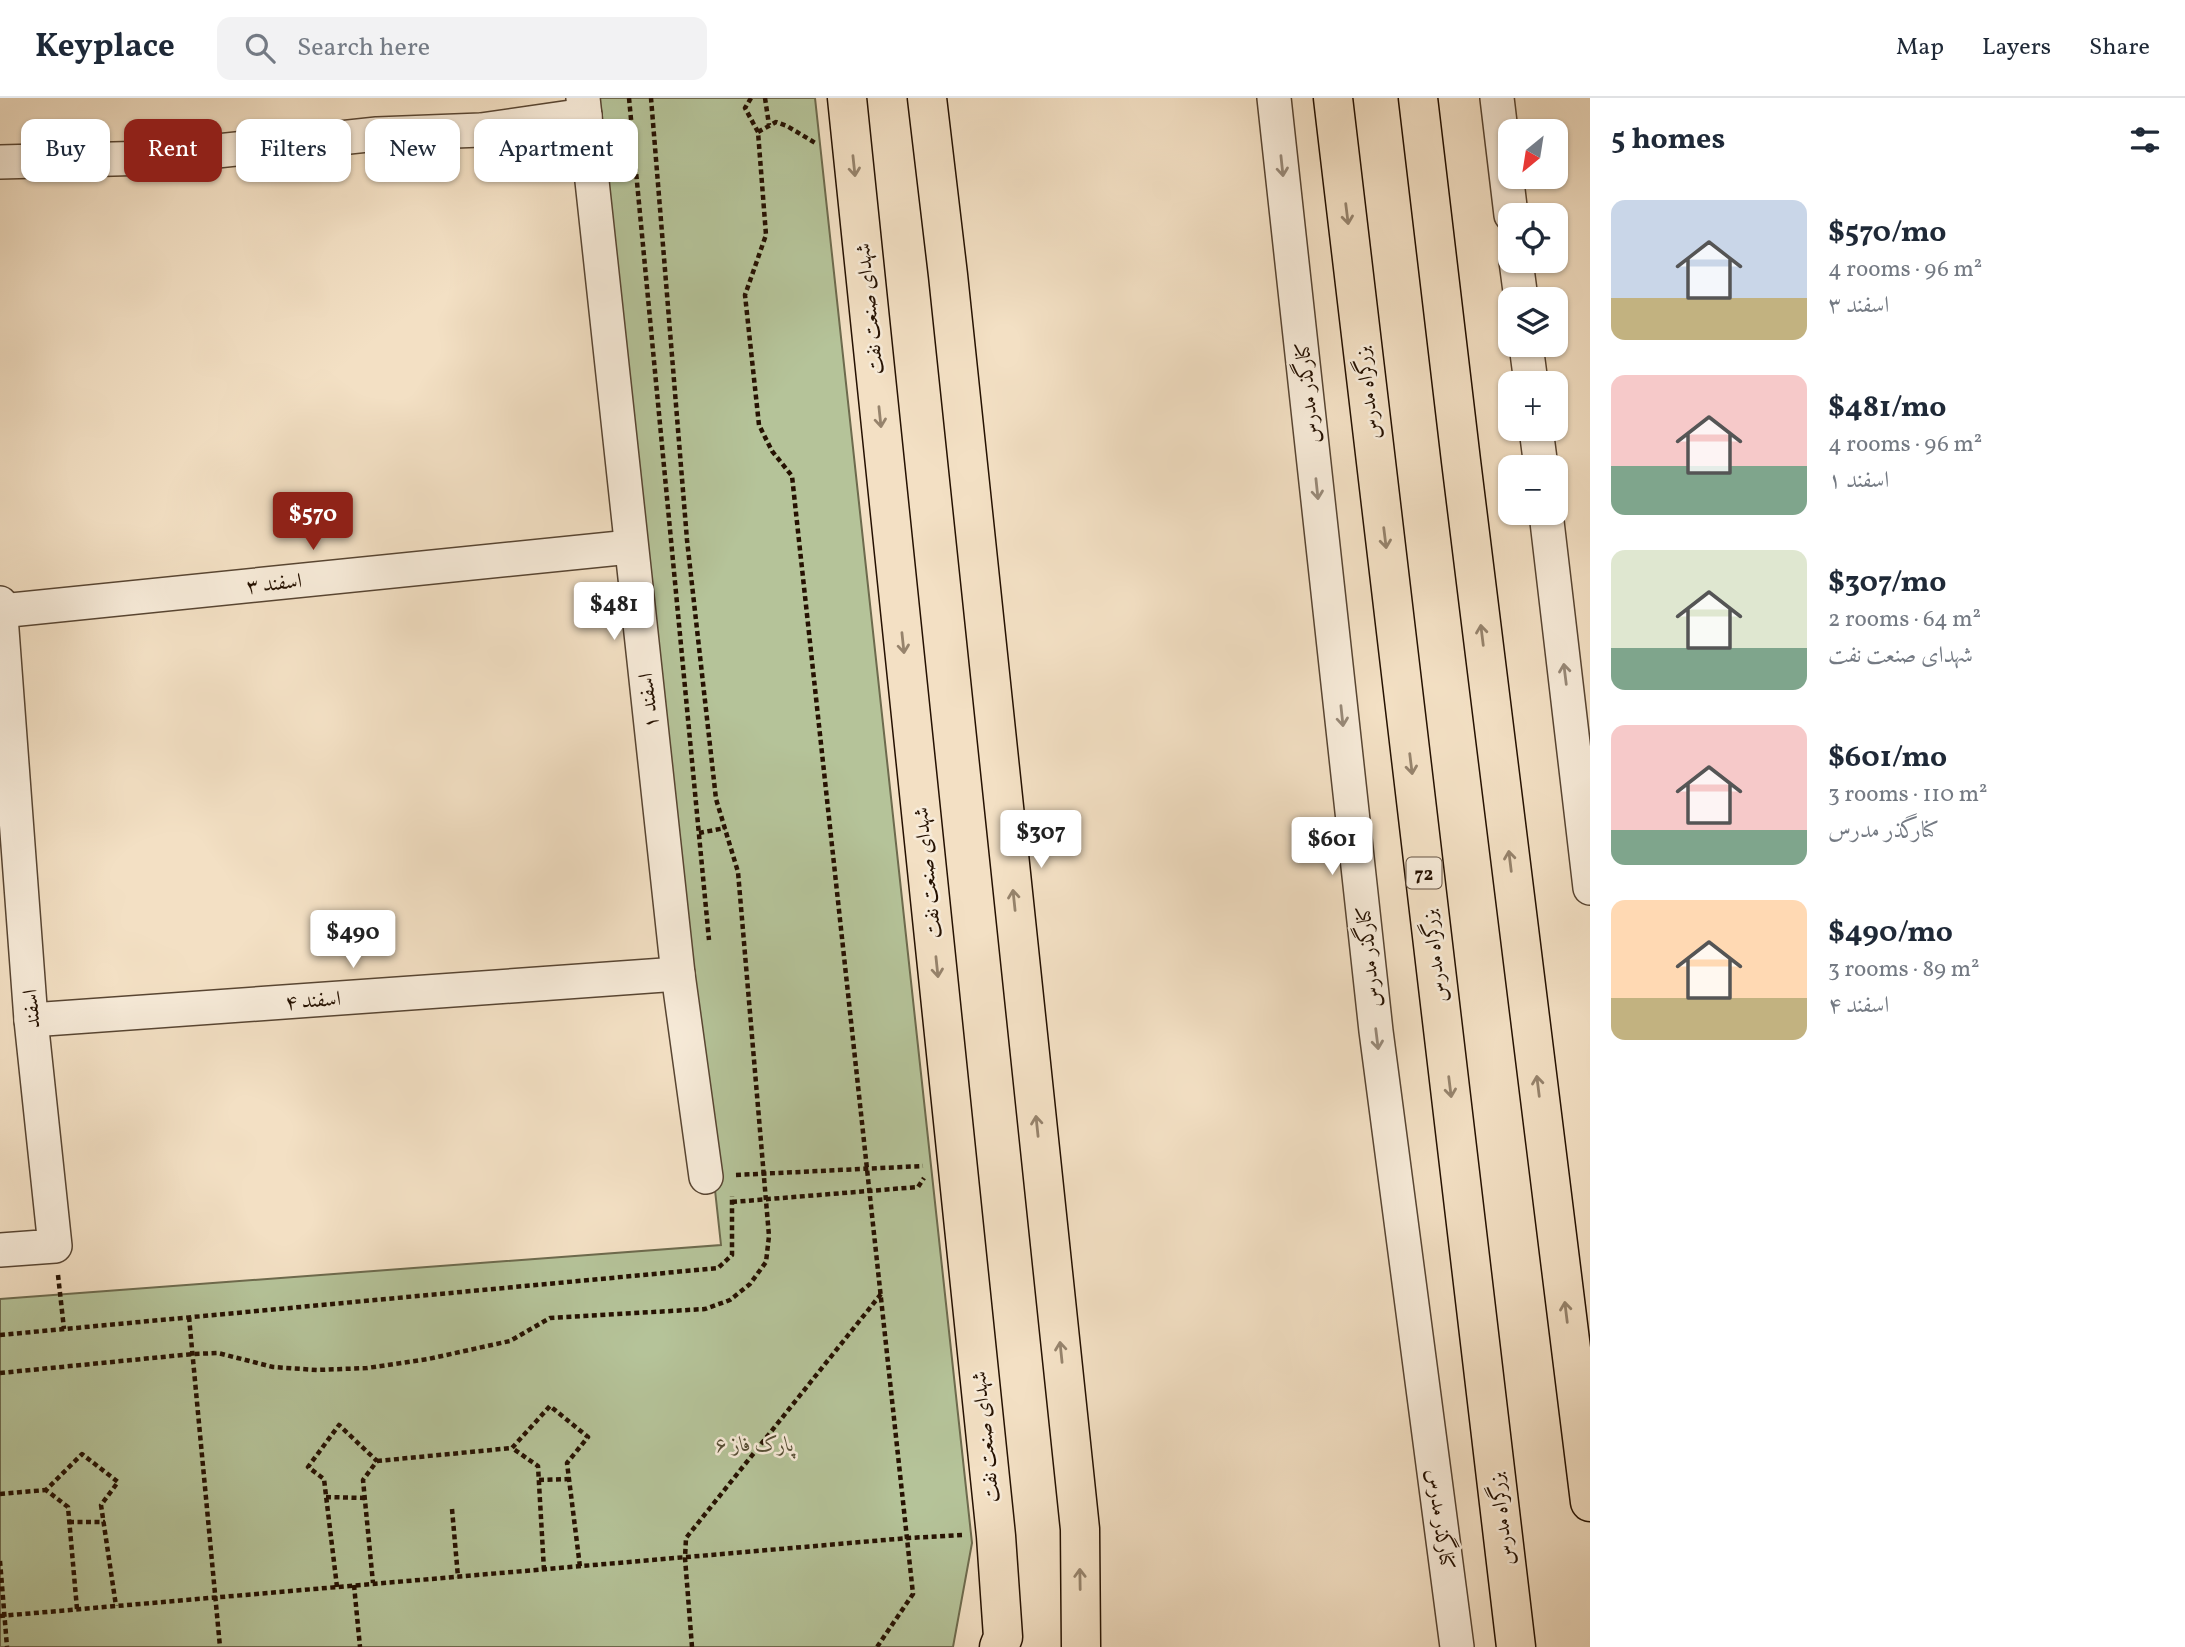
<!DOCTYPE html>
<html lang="en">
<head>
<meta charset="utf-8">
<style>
	:root { --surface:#fff; --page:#f2f2f3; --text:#1f2937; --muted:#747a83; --line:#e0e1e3; --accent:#8f2418 }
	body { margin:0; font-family:Vollkorn,Amiri,serif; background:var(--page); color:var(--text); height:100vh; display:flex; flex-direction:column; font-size:26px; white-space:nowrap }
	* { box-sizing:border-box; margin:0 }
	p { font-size:23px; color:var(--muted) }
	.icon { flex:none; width:38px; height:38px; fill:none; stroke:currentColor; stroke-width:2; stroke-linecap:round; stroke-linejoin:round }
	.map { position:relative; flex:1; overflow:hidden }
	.drawer { display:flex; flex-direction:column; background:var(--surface); width:595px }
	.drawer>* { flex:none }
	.top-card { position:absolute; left:21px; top:21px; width:665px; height:63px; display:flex; gap:14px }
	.needle { width:46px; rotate:210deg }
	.fabs { position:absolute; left:1498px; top:21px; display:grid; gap:14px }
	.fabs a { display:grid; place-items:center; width:70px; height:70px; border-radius:14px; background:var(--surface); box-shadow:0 2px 5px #0004; font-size:35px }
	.price { position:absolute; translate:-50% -60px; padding:0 16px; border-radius:7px; background:#fff; color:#222; font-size:23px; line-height:46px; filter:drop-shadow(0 2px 4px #0008) }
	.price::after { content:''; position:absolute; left:50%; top:42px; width:21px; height:16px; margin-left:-10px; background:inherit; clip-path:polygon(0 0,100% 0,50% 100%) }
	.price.on { background:var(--accent); color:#fff }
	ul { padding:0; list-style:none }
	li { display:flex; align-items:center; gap:21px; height:175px; padding:0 21px }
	li span { display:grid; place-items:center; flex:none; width:196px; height:140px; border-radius:14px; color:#555 }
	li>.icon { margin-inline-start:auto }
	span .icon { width:84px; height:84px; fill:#fffc; stroke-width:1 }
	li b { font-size:30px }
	h2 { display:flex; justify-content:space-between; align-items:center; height:84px; padding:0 21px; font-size:30px }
	.pill { padding:0 24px; border-radius:14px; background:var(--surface); box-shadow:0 2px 5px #0004; font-size:24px; line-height:63px }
	.pill.on { background:var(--accent); color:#fff }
	header { display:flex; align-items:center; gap:42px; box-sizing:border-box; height:98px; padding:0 35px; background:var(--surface); border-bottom:2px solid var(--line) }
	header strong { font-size:33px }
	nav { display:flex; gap:38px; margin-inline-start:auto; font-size:24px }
	.search { width:490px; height:63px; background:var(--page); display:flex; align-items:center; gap:18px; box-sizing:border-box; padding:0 24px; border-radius:14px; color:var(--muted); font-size:26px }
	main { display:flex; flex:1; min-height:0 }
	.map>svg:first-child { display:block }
	.green { fill:#b5c399; stroke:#6d6a4d; stroke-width:2 }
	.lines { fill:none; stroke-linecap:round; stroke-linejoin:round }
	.minor-casing { stroke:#584532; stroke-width:36 }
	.major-casing { stroke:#251101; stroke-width:41 }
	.highway-casing { stroke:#251101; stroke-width:41 }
	.path { stroke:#251101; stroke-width:4.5; stroke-dasharray:5 3.5; stroke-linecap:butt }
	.minor { stroke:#f7ebd9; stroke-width:33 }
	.major { stroke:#f3e0c4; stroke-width:38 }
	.highway { stroke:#f3e0c4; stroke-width:38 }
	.oneway { stroke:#96836c }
	.oneway2 { stroke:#988978 }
	.labels { text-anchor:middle; stroke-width:5; stroke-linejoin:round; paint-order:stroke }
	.shield { fill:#f7ebd9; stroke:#645242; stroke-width:2 }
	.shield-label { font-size:19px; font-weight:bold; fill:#251101 }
	.street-label { font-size:21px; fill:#251101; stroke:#f7ebd9 }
	.park-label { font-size:21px; font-style:italic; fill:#574f36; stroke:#f7ebd9 }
</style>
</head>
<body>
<header>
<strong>Keyplace</strong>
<div class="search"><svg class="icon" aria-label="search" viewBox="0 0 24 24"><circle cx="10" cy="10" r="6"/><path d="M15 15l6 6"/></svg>Search here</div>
<nav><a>Map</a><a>Layers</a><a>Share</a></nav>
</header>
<main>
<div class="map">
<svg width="1590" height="1549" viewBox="0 0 1590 1549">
	<rect width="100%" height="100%" fill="#f3e0c4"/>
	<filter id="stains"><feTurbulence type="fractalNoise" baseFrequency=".00286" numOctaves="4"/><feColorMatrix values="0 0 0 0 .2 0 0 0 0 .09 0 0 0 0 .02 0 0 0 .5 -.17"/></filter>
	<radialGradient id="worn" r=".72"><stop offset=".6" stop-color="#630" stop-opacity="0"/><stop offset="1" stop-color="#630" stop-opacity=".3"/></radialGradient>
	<!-- green -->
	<path class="green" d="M596 0H815L972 1445 953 1549H0V1201L721 1147Z"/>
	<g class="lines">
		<defs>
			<g id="minor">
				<path d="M583 0 678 876 706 1079"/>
				<path d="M1274 0 1376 933 1457 1549"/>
				<path d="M1497 0 1511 117"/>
				<path d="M0 64 151 60 377 36 481 32 585 17"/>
				<path d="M1516 163 1521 201"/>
				<path d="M1526 247 1531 285"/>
				<path d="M1536 331 1541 369"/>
				<path d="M1546 415 1590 790"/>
				<path d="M0 505 31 922 55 1148 0 1152"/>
				<path d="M0 513 630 449"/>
				<path d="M31 922 678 876"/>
			</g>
			<g id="major">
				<path d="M847 0 996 1438 1003 1539 999 1549"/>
				<path d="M927 0 948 177 1080 1431 1081 1549"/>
			</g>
			<g id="highway">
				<path d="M1333 0 1516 1549"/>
				<path d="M1418 0 1461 363 1590 1404"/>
			</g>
		</defs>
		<!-- minor casing -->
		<use href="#minor" class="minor-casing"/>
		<!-- major casing -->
		<use href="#major" class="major-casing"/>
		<!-- highway casing -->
		<use href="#highway" class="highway-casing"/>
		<!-- path -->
		<g class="path">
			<path d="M629 0 709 842"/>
			<path d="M751 0 745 10 758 34 766 137 745 197 759 327 772 353 792 378 913 1496 877 1549"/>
			<path d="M765 0 769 27"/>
			<path d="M758 34 776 24 787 28 817 46"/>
			<path d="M699 735 725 730"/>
			<path d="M736 1077 923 1068"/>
			<path d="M732 1104 918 1089 924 1080"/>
			<path d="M58 1177 64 1231"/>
			<path d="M189 1219 220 1549"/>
			<path d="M0 1237 718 1170 732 1157V1098"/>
			<path d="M0 1275 193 1256 218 1255 273 1269 317 1272 367 1270 428 1261 510 1243 550 1220 705 1211 730 1202 750 1186 766 1164 769 1138 738 774 716 701 687 442 651 0"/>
			<path d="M377 1363 512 1350"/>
			<path d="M539 1382 569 1381"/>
			<path d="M0 1396 46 1392"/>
			<path d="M326 1399 365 1400"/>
			<path d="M452 1411 458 1479"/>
			<path d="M69 1424H105"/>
			<path d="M0 1463 7 1549"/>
			<path d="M544 1472 538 1368 512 1350 550 1308 588 1339 567 1365 580 1469"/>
			<path d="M354 1487 360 1549"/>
			<path d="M337 1489 324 1381 308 1369 339 1327 377 1363 363 1382 373 1485"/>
			<path d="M77 1511 68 1409 46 1392 82 1356 118 1384 101 1407 116 1508"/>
			<path d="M0 1518 908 1440 962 1437"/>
			<path d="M692 1549 685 1460 686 1440 881 1196"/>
		</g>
		<!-- minor -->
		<use href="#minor" class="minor"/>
		<!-- major -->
		<use href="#major" class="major"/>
		<!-- highway -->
		<use href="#highway" class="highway"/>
	</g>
	<!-- one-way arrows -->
	<defs><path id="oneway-shaft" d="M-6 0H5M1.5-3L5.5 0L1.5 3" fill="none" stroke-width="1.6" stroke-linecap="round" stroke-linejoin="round" transform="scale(1.75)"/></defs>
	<g class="oneway">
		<use href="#oneway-shaft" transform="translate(854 68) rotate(84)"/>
		<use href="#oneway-shaft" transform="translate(1347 116) rotate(83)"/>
		<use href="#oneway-shaft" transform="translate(880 319) rotate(84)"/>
		<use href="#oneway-shaft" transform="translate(1385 440) rotate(83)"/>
		<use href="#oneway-shaft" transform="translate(1482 537) rotate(-97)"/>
		<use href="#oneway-shaft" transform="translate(903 545) rotate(84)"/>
		<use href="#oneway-shaft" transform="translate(1411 666) rotate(83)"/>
		<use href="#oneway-shaft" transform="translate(1510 763) rotate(-97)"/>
		<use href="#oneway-shaft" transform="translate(1014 802) rotate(-96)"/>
		<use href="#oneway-shaft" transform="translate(937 869) rotate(84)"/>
		<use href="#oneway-shaft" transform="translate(1538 988) rotate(-97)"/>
		<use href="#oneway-shaft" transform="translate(1450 989) rotate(83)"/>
		<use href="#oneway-shaft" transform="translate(1037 1028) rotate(-96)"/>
		<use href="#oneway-shaft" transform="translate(1566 1214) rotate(-97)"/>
		<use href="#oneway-shaft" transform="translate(1061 1254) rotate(-96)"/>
		<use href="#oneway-shaft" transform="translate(1080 1481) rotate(-91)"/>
	</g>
	<g class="oneway2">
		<use href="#oneway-shaft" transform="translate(1282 68) rotate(84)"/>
		<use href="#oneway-shaft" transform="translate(1317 391) rotate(84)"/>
		<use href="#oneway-shaft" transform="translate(1565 576) rotate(-97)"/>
		<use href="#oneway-shaft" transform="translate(1342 618) rotate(84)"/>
		<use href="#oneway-shaft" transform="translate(1377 941) rotate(83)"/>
	</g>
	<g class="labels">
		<!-- shield labels -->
		<rect class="shield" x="1406.5" y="759.5" width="35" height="31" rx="5"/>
		<g class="shield-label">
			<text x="1424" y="782">72</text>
		</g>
		<!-- street labels -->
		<g class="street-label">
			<text transform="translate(869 211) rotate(-96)" y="7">شهدای صنعت نفت</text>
			<text transform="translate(1307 295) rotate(-96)" y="7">کنارگذر مدرس</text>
			<text transform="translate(1367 295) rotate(-97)" y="7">بزرگراه مدرس</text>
			<text transform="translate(274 485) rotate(-6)" y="7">اسفند ۳</text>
			<text transform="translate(648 603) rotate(-96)" y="7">اسفند ۱</text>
			<text transform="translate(927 775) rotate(-96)" y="7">شهدای صنعت نفت</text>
			<text transform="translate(1434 858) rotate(-97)" y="7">بزرگراه مدرس</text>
			<text transform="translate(1368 859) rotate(-96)" y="7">کنارگذر مدرس</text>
			<text transform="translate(313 902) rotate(-4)" y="7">اسفند ۴</text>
			<text transform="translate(31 911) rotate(-95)" y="7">اسفند</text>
			<text transform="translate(985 1339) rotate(-96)" y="7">شهدای صنعت نفت</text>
			<text transform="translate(1441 1421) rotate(82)" y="7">کنارگذر مدرس</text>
			<text transform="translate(1501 1421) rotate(-97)" y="7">بزرگراه مدرس</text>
		</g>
		<!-- park labels -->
		<g class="park-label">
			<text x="755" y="1353">پارک فاز ۶</text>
		</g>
	</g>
	<rect width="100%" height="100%" filter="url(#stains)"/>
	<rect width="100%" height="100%" fill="url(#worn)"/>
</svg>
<div class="fabs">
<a><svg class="needle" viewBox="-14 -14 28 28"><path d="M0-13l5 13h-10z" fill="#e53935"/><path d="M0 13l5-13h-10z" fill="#747a83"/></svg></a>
<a><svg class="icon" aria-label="locate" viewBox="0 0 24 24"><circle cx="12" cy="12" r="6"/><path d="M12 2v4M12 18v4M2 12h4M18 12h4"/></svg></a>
<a><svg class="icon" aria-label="layers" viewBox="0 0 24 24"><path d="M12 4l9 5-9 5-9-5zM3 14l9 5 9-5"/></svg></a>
<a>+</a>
<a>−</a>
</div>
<b class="price on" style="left:313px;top:454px">$570</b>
<b class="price" style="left:614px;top:544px">$481</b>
<b class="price" style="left:1041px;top:772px">$307</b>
<b class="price" style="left:1332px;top:779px">$601</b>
<b class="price" style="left:353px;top:872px">$490</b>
<div class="top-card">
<a class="pill">Buy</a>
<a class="pill on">Rent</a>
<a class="pill">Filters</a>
<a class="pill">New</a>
<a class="pill">Apartment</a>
</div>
</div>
<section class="drawer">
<h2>5 homes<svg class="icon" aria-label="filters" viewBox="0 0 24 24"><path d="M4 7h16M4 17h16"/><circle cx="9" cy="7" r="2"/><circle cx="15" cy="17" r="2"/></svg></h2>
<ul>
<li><span style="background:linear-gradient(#c9d6e8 70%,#c2b280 0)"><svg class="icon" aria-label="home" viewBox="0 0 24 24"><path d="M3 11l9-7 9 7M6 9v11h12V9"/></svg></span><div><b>$570/mo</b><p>4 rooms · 96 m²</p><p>اسفند ۳</p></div></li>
<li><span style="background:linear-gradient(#f6c9c9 65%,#7fa58c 0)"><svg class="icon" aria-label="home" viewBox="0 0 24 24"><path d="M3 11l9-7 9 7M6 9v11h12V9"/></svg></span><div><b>$481/mo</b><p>4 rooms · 96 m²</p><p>اسفند ۱</p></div></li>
<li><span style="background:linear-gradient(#dfe7d0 70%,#7fa58c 0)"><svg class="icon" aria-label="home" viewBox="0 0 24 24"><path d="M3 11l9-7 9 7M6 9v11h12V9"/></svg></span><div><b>$307/mo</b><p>2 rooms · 64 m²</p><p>شهدای صنعت نفت</p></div></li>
<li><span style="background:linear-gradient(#f6c9c9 75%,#7fa58c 0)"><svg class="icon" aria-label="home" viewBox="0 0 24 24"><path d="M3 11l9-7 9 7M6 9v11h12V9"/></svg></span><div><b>$601/mo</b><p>3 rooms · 110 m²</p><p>کنارگذر مدرس</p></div></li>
<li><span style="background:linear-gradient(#ffd9b3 70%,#c2b280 0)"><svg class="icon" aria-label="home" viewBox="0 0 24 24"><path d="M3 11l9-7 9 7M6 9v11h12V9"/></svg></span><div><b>$490/mo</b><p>3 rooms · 89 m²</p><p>اسفند ۴</p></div></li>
</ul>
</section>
</main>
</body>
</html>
